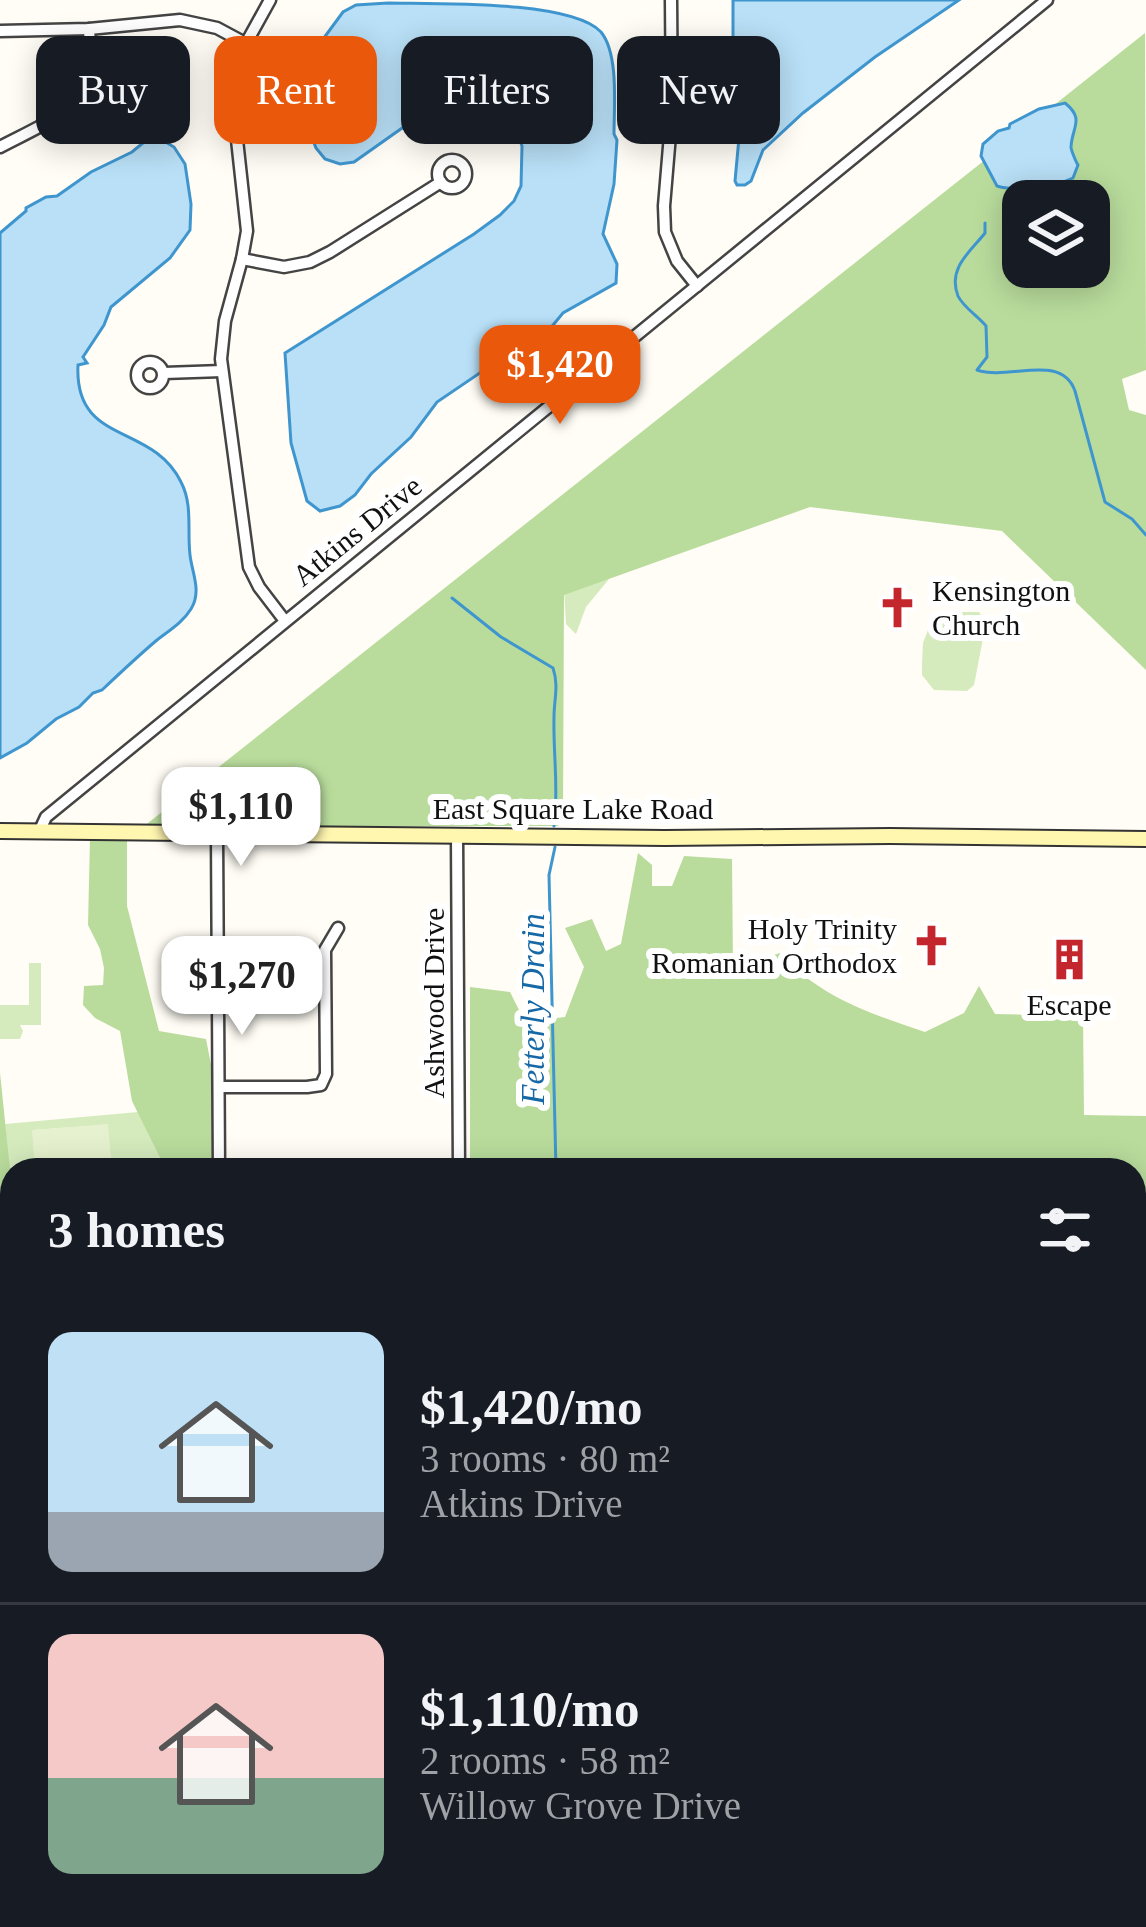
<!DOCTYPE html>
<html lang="en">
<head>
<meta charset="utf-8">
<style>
	:root { --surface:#171b24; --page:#20242c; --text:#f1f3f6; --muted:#9ea1a6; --line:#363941; --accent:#ea580c }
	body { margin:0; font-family:Georgia,serif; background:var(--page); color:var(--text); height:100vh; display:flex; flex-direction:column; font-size:45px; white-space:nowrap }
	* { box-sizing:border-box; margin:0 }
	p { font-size:39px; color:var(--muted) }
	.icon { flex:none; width:66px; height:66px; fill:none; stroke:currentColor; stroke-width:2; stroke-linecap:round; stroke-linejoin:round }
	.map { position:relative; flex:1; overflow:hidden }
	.drawer { position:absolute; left:0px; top:1158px; width:1146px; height:771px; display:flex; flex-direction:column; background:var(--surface); border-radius:36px 36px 0 0; box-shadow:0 6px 30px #0003 }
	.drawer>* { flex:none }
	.hud { position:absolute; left:36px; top:36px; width:1074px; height:108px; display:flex; gap:24px }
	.buttons { position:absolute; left:1002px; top:180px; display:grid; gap:24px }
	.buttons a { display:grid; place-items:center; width:108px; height:108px; border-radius:24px; background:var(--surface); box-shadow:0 6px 30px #0003; font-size:60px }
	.price { position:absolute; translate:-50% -102px; padding:0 27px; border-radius:24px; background:#fff; color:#222; font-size:39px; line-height:78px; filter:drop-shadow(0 3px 6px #0008) }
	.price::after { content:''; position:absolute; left:50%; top:72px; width:36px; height:27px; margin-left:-18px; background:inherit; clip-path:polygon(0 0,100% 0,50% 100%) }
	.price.selected { background:var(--accent); color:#fff }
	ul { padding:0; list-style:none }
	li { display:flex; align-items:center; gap:36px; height:300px; padding:0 48px }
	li+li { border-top:3px solid var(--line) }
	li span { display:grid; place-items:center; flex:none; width:336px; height:240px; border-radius:24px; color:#555 }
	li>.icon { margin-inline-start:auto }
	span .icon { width:144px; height:144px; fill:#fffc; stroke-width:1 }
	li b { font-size:51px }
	h2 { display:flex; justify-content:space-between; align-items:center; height:144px; padding:0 48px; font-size:51px }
	.tag { padding:0 42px; border-radius:24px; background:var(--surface); box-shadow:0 6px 30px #0003; font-size:42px; line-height:108px }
	.tag.selected { background:var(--accent); color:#fff }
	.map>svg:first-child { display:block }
	.green { fill:#d5ebbd }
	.forest { fill:#b9dc9c; fill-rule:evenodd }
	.pitch { fill:#e6f2cf }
	.water { fill:#b9e0f7; stroke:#3f96cf; stroke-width:3 }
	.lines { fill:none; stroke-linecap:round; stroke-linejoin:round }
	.stream { stroke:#3f96cf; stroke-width:3 }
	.street-casing { stroke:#444; stroke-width:15 }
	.secondary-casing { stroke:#333; stroke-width:18 }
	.street { stroke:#fff; stroke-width:10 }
	.secondary { stroke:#fff6b0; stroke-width:14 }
	.labels { text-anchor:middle; stroke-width:12; stroke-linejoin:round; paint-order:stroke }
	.street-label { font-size:30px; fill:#111; stroke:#fff }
	.poi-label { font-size:30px; fill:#111; stroke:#fff; text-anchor:start }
	.water-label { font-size:33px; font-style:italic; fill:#1768a6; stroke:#fff }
</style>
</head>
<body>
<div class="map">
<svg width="1146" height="1927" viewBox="0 0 1146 1927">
	<rect width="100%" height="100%" fill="#fffdf5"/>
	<!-- green -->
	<g class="green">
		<path d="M609 579 586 607 576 634 566 624 564 587Z"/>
		<path d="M935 612H979L986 623 974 685 967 691 934 690 922 675V664L923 643Z"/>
		<path d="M29 963H41V1025H20L23 1031 20 1039H0V1005H29Z"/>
		<path d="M138 1112 166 1170H112L107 1125 33 1130 35 1170H12V1189L10 1186 5 1124Z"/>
		<path d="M0 1845H12V1917H208L204 1927H0Z"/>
		<rect x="221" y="1917" width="502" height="10"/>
	</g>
	<!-- forest -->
	<g class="forest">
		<path d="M1145 33 1146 370 1122 379 1129 410 1146 415V670L1002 531 810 507 564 595 563 810 558 826 143 827ZM1023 201H1089V267H1023Z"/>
		<path d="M90 838 127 839V906L159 1031 206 1039 214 1080 213 1170H166L132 1101 120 1031 95 1018 83 1005 84 986 103 985 104 968 100 949 88 925Z"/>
		<path d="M638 853 652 865V886H672L684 856 732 859 733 968 780 953C821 998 869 1013 925 1032L964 1013 979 986 995 1014 1083 1016 1084 1115 1146 1116V1211L1134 1213V1170H470V987L510 992 523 1018 541 1020 565 1017 584 967 565 928 592 919 606 951 621 944Z"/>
		<path d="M0 1073 12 1189V1334H0Z"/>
	</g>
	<!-- pitch -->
	<path class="pitch" d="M108 1124 112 1170H35L32 1130Z"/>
	<!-- water -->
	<g class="water">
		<path d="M733 0H959L875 57 803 113 763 150 751 181 745 185H737L735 181 739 138 733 101Z"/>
		<path d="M388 3C435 4 571 0 601 32 619 54 614 107 614 134L617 140 614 184 603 234 617 264 616 283 563 313 544 336 527 341 437 402 411 437 371 474 355 495 340 506 320 511 307 501 291 443 285 353 474 234 500 215 514 201 521 186 522 146 515 128 491 106 477 98 462 97 439 102 354 162 340 164 325 159 316 148 302 111 300 85 315 50 343 12 356 5Z"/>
		<path d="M1065 103C1085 119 1072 127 1071 147 1071 150 1076 162 1078 165L1073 178C1054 187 1017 192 997 186L981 156 983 144 998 131 1009 128 1010 124 1039 109Z"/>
		<path d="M157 137 174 147 185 164 191 204 190 230 170 258 111 307 104 325 83 357 87 363 78 365C74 446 152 422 181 482 193 505 187 530 190 555 192 573 202 591 191 609 183 622 170 630 157 640 138 656 120 673 102 690L93 693 79 707 56 719 27 743 0 758V233L26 211V208L46 197 57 196 91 172 132 152 149 138Z"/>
	</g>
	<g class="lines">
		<!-- stream -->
		<g class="stream">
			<path d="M985 223V233C971 251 947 268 958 296 963 307 979 317 986 326L987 357 977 370C1009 381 1061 352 1075 391L1105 502 1132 519 1146 535"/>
			<path d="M452 598 501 637 553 668C559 686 554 699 554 717 553 754 559 790 554 826"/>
			<path d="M555 847 549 875 556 1170"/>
		</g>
		<defs>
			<g id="street">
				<path d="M270 0 238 58 231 85 247 231 242 259 225 321 221 359 249 567 259 587 285 621"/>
				<path d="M671 0 672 111 664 206 665 232 677 261 697 286"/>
				<path d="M0 31 89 29 180 20 217 28 245 43"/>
				<path d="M0 147C61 115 95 108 89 29"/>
				<circle cx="452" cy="174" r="14"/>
				<path d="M242 259 284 267 310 262 330 252 441 182"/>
				<circle cx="150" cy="375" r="13"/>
				<path d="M164 373 222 371"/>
				<path d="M39 832 46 817 1047 0"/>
				<path d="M217 833 219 1170"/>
				<path d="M457 835 459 1170"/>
				<path d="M219 1087H307L321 1085 326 1074 325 950 338 928"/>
				<path d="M0 1346H6"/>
				<path d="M1144 1428V1409"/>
				<path d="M1134 1471 1143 1462 1144 1428H1146"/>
				<path d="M1134 1684H1146"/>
				<path d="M0 1787H12"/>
				<path d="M901 1927 902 1917"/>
				<path d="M1051 1927V1917"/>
			</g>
			<path id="secondary" d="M0 831 665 838 890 836 1146 839"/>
		</defs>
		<!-- street casing -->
		<use href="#street" class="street-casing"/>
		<!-- secondary casing -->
		<use href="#secondary" class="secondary-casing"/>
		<!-- street -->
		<use href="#street" class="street"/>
		<!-- secondary -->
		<use href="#secondary" class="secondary"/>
	</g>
	<!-- icons -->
	<defs>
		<symbol id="church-bare" viewBox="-9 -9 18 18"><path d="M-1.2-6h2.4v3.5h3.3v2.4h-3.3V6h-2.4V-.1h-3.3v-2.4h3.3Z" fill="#c4262e" stroke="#fff" stroke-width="2.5" paint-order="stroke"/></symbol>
		<symbol id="building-bare" viewBox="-9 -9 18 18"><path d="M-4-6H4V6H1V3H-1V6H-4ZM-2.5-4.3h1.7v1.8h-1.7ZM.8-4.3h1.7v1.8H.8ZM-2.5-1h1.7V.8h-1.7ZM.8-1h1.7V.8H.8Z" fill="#c4262e" stroke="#fff" stroke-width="2.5" paint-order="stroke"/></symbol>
	</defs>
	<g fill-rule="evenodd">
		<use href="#church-bare" x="868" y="578" width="59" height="59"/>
		<use href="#church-bare" x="902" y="916" width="59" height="59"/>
		<use href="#building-bare" x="1040" y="930" width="59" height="59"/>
	</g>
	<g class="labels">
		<!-- street labels -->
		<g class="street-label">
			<text transform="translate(357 531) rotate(-39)" y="10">Atkins Drive</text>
			<text x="573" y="819">East Square Lake Road</text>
			<text transform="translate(434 1003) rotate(-90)" y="10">Ashwood Drive</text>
		</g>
		<!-- poi labels -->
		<g class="poi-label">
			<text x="932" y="601">Kensington<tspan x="932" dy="34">Church</tspan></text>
			<text x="897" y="939" text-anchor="end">Holy Trinity<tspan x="897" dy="34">Romanian Orthodox</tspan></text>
			<text x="1069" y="1015" text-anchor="middle">Escape</text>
		</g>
		<!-- water labels -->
		<g class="water-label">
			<text transform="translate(532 1009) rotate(-90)" y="12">Fetterly Drain</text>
		</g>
	</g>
</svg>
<div class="buttons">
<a><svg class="icon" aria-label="layers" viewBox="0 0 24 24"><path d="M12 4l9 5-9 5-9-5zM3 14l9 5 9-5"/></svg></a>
</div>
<b class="price selected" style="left:560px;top:427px">$1,420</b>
<b class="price" style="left:241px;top:869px">$1,110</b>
<b class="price" style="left:242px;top:1038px">$1,270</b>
<div class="hud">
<a class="tag">Buy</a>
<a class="tag selected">Rent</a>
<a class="tag">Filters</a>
<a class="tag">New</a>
</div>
<section class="drawer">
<h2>3 homes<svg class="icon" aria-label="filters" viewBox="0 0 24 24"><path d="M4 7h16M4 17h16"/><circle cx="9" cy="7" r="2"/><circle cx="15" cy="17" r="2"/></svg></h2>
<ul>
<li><span style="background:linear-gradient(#bfe0f5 75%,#9aa5b1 0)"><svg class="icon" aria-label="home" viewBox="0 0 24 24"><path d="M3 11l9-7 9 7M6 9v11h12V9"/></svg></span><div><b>$1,420/mo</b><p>3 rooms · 80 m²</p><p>Atkins Drive</p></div></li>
<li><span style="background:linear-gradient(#f6c9c9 60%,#7fa58c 0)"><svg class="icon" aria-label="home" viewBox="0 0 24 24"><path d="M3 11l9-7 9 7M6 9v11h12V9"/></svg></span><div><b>$1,110/mo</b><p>2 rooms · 58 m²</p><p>Willow Grove Drive</p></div></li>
</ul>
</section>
</div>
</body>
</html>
